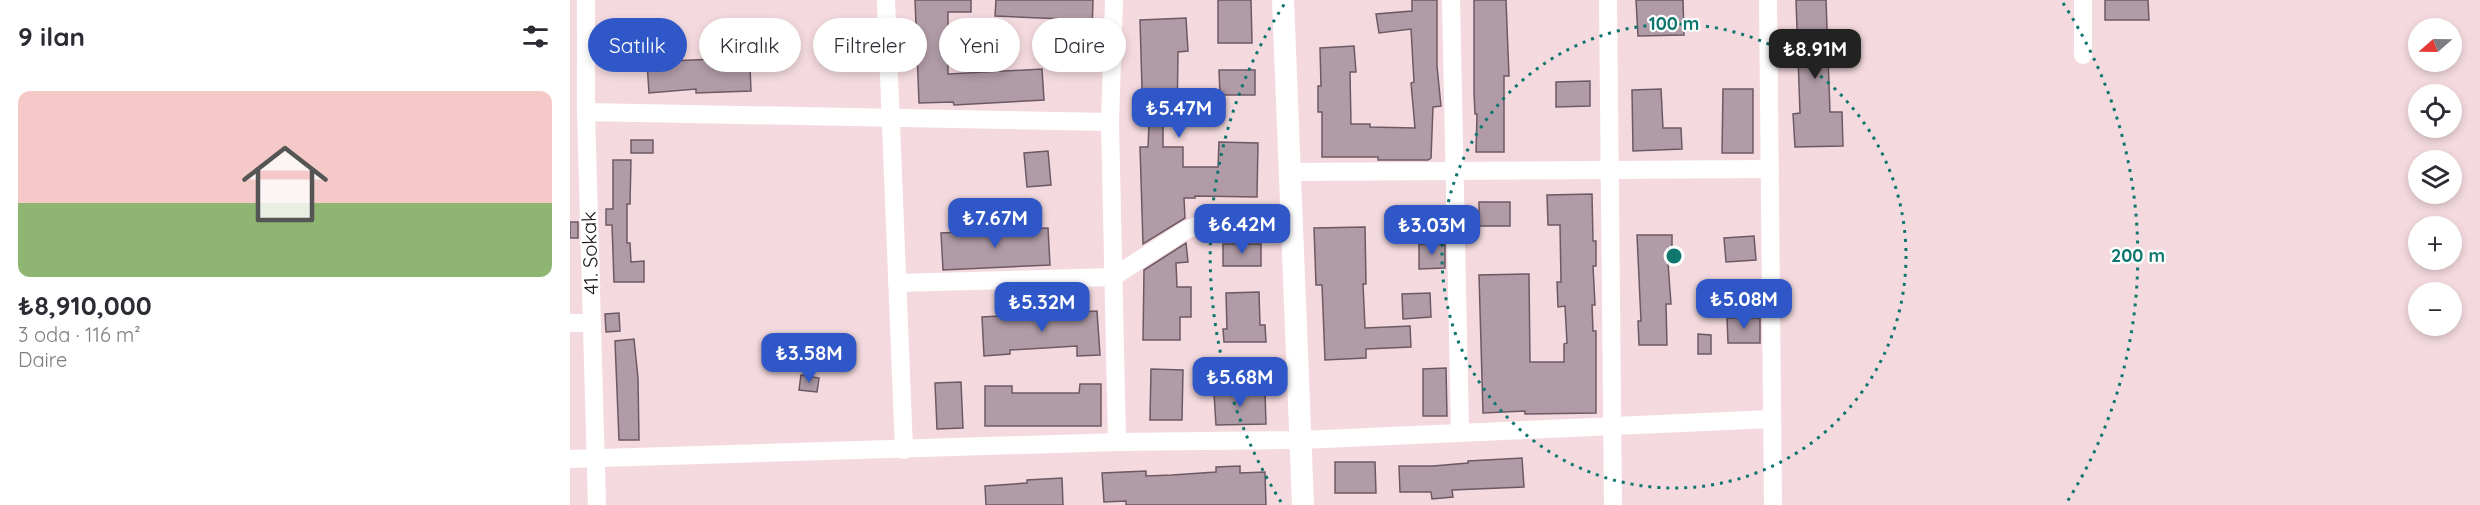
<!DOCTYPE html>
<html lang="tr">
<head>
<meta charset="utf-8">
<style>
	:root { --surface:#fff; --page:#f7f7f7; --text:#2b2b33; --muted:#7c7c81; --line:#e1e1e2; --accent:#2f57c7 }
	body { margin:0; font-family:Quicksand,sans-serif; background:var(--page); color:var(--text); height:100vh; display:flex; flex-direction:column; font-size:22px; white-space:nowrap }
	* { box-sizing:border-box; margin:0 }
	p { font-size:20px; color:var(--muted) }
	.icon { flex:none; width:33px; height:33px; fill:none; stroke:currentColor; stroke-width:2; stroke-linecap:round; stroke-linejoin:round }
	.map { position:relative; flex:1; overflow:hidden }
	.sheet { display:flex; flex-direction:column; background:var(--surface); width:570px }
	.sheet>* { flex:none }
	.hud { position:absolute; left:18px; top:18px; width:570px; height:54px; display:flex; gap:12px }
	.needle { width:39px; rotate:250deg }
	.fabs { position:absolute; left:1838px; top:18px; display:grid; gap:12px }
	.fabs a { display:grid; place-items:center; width:54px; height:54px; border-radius:50%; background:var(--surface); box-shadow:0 3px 9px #0003; font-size:30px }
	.price { position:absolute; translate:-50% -51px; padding:0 14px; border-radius:12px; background:var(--accent); color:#fff; font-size:20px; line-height:39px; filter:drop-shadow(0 2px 3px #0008) }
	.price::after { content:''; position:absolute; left:50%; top:36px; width:18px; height:14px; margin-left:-9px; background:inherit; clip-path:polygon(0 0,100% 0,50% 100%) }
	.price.current { background:#222; color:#fff }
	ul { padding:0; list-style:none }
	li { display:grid; align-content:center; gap:12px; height:318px; padding:0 18px }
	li+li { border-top:2px solid var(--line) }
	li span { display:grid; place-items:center; height:186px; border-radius:12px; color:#555 }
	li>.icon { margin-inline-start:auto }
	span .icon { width:108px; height:108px; fill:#fffc; stroke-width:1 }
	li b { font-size:26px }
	h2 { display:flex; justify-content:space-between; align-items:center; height:72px; padding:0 18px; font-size:26px }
	.chip { padding:0 21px; border-radius:27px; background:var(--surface); box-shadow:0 3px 9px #0003; font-size:21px; line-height:54px }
	.chip.current { background:var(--accent); color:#fff }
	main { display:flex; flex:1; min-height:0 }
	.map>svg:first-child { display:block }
	.building { fill:#b09ba6; stroke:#6d5964; stroke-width:1.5 }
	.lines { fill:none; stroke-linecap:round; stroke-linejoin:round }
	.minor { stroke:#fff; stroke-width:18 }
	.tertiary { stroke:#fff; stroke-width:22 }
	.ring { fill:none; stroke:#0f766e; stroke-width:3; stroke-dasharray:3 6 }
	.labels { text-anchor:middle; stroke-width:4.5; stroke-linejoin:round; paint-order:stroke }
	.street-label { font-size:20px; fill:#1f1618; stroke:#fff }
	.centre { fill:#0f766e; stroke:#fff; stroke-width:3 }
	.ring-label { font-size:18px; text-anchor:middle; font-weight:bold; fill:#0f766e; stroke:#fff; stroke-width:4.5; stroke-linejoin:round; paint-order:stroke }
</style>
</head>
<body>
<main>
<section class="sheet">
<h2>9 ilan<svg class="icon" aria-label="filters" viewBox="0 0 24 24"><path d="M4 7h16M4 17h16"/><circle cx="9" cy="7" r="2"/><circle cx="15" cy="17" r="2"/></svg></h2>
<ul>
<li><span style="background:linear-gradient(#f6c9c9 60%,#8fb573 0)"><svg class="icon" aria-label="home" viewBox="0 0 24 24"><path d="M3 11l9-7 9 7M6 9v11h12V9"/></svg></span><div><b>₺8,910,000</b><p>3 oda · 116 m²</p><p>Daire</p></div></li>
</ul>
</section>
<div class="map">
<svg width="1910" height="505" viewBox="0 0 1910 505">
	<rect width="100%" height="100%" fill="#f4dade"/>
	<!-- building -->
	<g class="building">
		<path d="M345 0H401V12H378V74L472 69 474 100 384 105 383 102 349 103Z"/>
		<path d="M426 0H523L522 32 493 31 494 19 425 16Z"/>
		<path d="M648 0H681L682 43H648Z"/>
		<path d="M842 0H867V66L871 106 863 107 861 158 858 160H808V157H752V112H748V86H751L750 48 784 46 786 72H780L781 124H800V127L845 128 841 83 844 82 841 29 809 33 806 14 842 11Z"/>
		<path d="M904 0H936L939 76H934V152H906L907 114H905L904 92Z"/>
		<path d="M1066 0H1113L1114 35 1068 36Z"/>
		<path d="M1226 0H1256L1260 112H1272L1273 146 1225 147 1223 114 1230 113Z"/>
		<path d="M1535 0H1578L1579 20H1535Z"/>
		<path d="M616 18 618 51 608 52 607 123H593V147H613V167H648L649 142 688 143 687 197 625 196V198H614L615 218 573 244 570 147H578L579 123H573L570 20Z"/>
		<path d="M179 42 181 91 126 93V89L79 93 77 62 146 59 145 43Z"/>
		<path d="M649 70H685V95H650Z"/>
		<path d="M1020 81V106L986 107V82Z"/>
		<path d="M1091 89 1093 128H1111L1112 149 1063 151 1062 90Z"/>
		<path d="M1153 89H1183V153H1152Z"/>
		<rect x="61" y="140" width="22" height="13"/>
		<path d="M478 151 481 185 457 187 454 153Z"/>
		<path d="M43 160H61L60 204H57V243H60L61 262 74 261V282H44L42 225H36V209H43Z"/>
		<path d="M1022 194 1023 241H1026V266H1023L1025 305H1022L1023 331H1026V413L955 414V411L913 413 909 275 959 274 960 362H994V344L997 343 995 306 988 307 987 282H991L990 225H978L977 195Z"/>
		<rect x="909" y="202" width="31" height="24"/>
		<rect x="0" y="222" width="8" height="16"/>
		<path d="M795 227 796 284H793L795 328 840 326 841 347 796 349V358L755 360 752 285H746L744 228Z"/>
		<path d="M478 228 480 265 373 270 371 233Z"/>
		<path d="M1067 235H1102V262L1098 263 1101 304H1096L1097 345H1069L1068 321H1071Z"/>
		<path d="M1184 236 1186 260 1156 262 1154 238Z"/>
		<path d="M616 243 618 262 606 263 607 287H621V317H610V340H573L574 270Z"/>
		<rect x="653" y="244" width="38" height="22"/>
		<path d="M849 244H875V268L849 269Z"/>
		<path d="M689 292 690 325H695L696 342H654L653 329H657L656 293Z"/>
		<path d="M860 293 861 317 833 319 832 294Z"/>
		<path d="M527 311 530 355 507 356V346L440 350V354L414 356 412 317Z"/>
		<path d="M49 313 50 331 36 332 35 314Z"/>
		<path d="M1157 318H1190V343H1158Z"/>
		<path d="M1128 334 1141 335V354H1128Z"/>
		<path d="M64 339 68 378 69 440H49L45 341Z"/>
		<path d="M876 368 877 416H853V369Z"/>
		<path d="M581 369 613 370 612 420H580Z"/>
		<path d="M231 375 249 378 247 392 229 390Z"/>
		<path d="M391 382 393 428 367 429 365 383Z"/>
		<path d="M510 384H531V426H415V386H442V393H509Z"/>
		<path d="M695 392 696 424 646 425 644 393Z"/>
		<path d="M952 458 954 487 882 490 883 497 862 499 861 492H830L829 466H863L898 463V461Z"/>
		<path d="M765 462H805L806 493H765Z"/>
		<path d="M670 466V473L695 472 696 505H556V501L534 502 532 473 576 471V476L602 475 646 472V467Z"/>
		<path d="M492 478 493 505H416L415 486 457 483V480Z"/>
	</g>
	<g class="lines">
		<!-- minor -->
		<g class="minor">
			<path d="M16 0V112L27 505"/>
			<path d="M316 0 334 450"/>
			<path d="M881 0 890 432"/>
			<path d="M1038 0 1043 505"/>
			<path d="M1198 0 1203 505"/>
			<path d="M1513 0V55"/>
			<path d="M16 112 540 122 547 442"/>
			<path d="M540 122 544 0"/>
			<path d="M721 172 1200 169"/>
			<path d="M327 283 543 277 616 230 648 217 723 215"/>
			<path d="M0 323H22"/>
			<path d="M0 459 547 442 731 440 1202 419"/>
		</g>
		<!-- tertiary -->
		<path class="tertiary" d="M713 0 733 505"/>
	</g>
	<!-- distance rings -->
	<g class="ring">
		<circle cx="1104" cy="256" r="232"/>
		<path d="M711 502A464 464 0 0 1 715 3M1493 3A464 464 0 0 1 1497 502"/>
	</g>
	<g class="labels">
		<!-- street labels -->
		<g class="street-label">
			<text transform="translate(20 253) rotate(-92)" y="7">41. Sokak</text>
		</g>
	</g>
	<circle cx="1104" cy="256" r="9" class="centre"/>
	<g class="ring-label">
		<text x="1104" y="30">100 m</text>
		<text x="1568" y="262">200 m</text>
	</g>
</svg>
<div class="fabs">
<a><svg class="needle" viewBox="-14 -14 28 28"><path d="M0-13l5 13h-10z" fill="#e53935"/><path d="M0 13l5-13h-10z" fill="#7c7c81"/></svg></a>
<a><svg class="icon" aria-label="locate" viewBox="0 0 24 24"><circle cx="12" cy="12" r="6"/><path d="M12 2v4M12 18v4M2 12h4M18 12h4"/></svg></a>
<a><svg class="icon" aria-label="layers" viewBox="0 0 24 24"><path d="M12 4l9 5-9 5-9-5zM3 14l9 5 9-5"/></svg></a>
<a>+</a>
<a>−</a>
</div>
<b class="price current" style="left:1245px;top:80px">₺8.91M</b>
<b class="price" style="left:609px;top:139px">₺5.47M</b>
<b class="price" style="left:425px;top:249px">₺7.67M</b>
<b class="price" style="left:672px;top:255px">₺6.42M</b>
<b class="price" style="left:862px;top:256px">₺3.03M</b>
<b class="price" style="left:1174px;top:330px">₺5.08M</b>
<b class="price" style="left:472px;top:333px">₺5.32M</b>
<b class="price" style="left:239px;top:384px">₺3.58M</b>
<b class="price" style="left:670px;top:408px">₺5.68M</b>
<div class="hud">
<a class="chip current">Satılık</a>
<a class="chip">Kiralık</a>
<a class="chip">Filtreler</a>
<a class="chip">Yeni</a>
<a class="chip">Daire</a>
</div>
</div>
</main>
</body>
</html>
